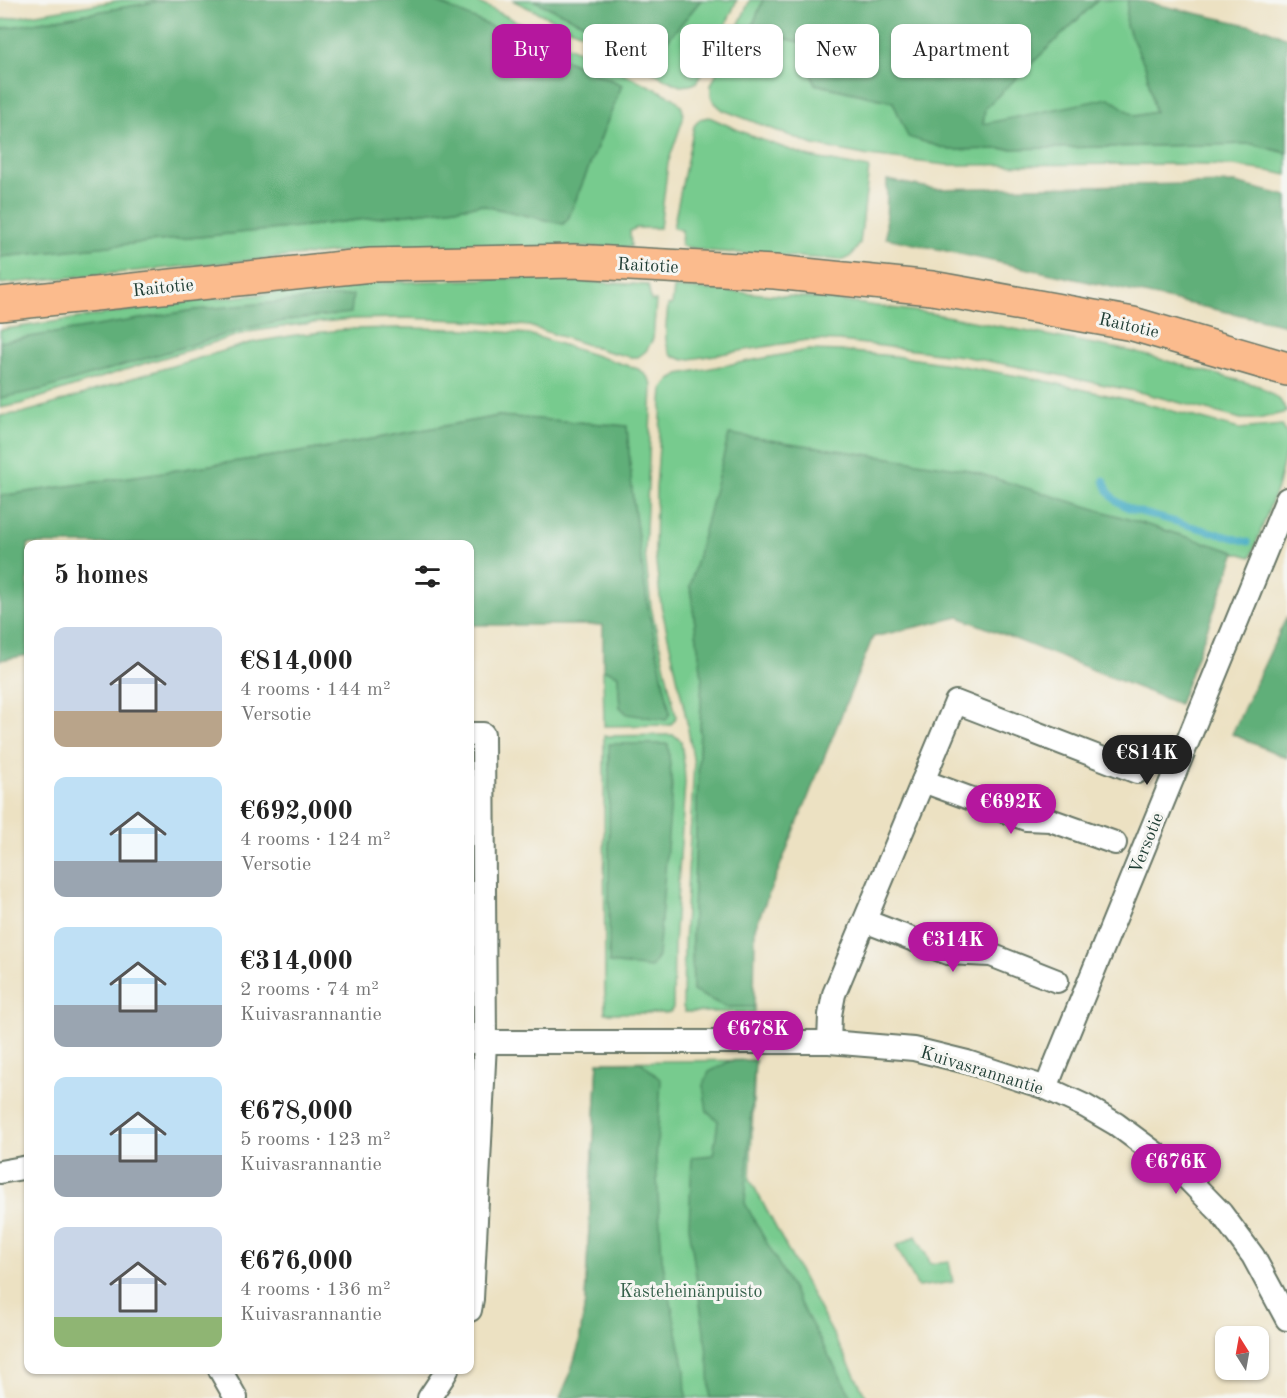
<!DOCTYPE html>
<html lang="en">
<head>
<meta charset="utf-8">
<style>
	:root { --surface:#fff; --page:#f6f6f6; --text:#222; --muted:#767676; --accent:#b5179e }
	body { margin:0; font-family:"Old Standard TT",serif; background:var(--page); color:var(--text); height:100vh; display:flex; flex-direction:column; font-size:22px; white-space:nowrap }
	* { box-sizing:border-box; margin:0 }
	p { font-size:20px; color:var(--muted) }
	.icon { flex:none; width:33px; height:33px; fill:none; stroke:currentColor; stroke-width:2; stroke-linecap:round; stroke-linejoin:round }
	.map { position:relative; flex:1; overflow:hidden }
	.sheet { position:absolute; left:24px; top:540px; width:450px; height:834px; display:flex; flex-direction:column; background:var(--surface); border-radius:12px; box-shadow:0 2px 4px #0004 }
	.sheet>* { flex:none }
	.banner { position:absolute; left:492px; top:24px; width:570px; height:54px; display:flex; gap:12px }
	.needle { width:39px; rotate:349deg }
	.tools { position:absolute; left:1215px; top:1326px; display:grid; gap:12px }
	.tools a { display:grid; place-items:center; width:54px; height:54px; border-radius:12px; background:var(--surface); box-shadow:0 2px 4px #0004; font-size:30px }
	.price { position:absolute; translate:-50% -51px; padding:0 14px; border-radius:21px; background:var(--accent); color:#fff; font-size:20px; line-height:39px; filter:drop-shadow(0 2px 3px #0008) }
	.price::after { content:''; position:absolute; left:50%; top:36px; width:18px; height:14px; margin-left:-9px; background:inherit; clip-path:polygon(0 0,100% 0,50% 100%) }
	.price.active { background:#222; color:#fff }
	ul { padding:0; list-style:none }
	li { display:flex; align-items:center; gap:18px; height:150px; padding:0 30px }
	li span { display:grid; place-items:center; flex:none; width:168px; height:120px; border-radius:12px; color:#555 }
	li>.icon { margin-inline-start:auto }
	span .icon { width:72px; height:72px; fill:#fffc; stroke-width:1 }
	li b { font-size:26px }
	h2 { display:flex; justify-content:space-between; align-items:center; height:72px; padding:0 30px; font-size:26px }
	.chip { padding:0 21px; border-radius:12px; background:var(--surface); box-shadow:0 2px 4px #0004; font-size:21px; line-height:54px }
	.chip.active { background:var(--accent); color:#fff }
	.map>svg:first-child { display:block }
	.green { fill:#77cb8e; stroke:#4b8461; stroke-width:1.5 }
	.forest { fill:#61af79; stroke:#407656; stroke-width:1.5 }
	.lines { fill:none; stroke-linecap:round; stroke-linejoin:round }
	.stream { stroke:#46adc5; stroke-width:7 }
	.street-casing { stroke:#677666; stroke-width:26 }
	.primary-casing { stroke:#677666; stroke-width:36 }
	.street { stroke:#fff; stroke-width:22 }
	.primary { stroke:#fbbb8d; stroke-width:33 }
	.labels { text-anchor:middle; stroke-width:6; stroke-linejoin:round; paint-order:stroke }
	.street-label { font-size:18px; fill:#1f3d34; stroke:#f6f6f2 }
	.park-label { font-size:18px; fill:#35604a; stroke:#f6f6f2 }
</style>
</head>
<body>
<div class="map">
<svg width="1287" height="1398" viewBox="0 0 1287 1398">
	<rect width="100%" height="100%" fill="#f6f6f2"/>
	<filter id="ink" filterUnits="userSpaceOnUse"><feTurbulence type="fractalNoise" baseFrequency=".0167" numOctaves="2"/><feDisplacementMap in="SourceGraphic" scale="12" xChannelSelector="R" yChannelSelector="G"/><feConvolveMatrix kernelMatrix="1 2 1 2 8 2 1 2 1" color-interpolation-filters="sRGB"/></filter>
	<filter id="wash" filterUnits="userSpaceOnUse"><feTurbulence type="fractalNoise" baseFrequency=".008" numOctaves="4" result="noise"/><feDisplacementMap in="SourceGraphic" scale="24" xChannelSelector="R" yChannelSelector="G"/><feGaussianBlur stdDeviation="1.35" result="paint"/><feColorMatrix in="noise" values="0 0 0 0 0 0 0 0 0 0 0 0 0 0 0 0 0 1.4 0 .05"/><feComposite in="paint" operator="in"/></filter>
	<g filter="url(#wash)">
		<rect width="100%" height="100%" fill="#ece1c2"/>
		<!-- green -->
		<g class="green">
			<path d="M122 0H166L0 29V20Z"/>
			<path d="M432 0H473L672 97C681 103 684 108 683 119L668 163 660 228H636L630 231 631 247 369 249 0 284V257L308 226 481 205 563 224 568 219 622 85Z"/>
			<path d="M512 0H533L654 56 701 0H737L711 58 696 83 690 85 680 86 665 79 625 54Z"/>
			<path d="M750 0H763L742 52 750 54 776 36 812 45 816 61 812 76 815 84 893 102 909 137 950 150 1252 144 1287 153V175L1274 172 1233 166 1174 164 947 165 869 156 814 145 723 110C712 101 710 99 711 85Z"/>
			<path d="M1098 0H1128L1126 25 1146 68 1155 112 1135 116 983 124 985 108Z"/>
			<path d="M709 117 754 137 810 157 869 168 860 243C855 251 851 259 841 260L708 251 681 246 682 230 673 228 694 126 700 119Z"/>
			<path d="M521 278 648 285 651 301H656L653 339 646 351 638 357H630L606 351 529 326 464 320 402 318 350 319 295 325 248 332 146 363 20 404 0 408V330L192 301 373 283Z"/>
			<path d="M674 288 699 289 825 299 935 314 1130 351 1259 386 1280 400 1287 412 1258 419H1241L1143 393 1040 371 962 356 841 341 807 340 684 360 671 355C662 341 667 321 668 305H672Z"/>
			<path d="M402 328 464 329 528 334 638 369C645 373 649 377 652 385L645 554 651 607 676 716 675 720 670 725 604 726 603 669 618 675 620 707 670 713 648 608 633 501 626 426 499 416 301 452 0 496V416L22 413 47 406 149 373 250 343 296 335 351 329Z"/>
			<path d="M808 350 841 351 902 357 962 366 1040 380 1143 403 1239 429 1282 425 1287 435V446L1278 485 1251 557 964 469 690 586 702 676 692 940 693 991 726 1007H754V1012H685L683 1007 684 945 694 764 686 717 661 605 655 553 656 489 663 388 670 379 679 374Z"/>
			<path d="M669 735H674L681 741 684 764 685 783 674 945 673 1008 670 1012 665 1013H605L604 736Z"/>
			<path d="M755 1060 750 1179 867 1398H560L569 1377 579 1345 585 1302 598 1062Z"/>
			<path d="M916 1236 931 1264 949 1262 953 1282 918 1287 896 1246Z"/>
		</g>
		<!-- forest -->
		<g class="forest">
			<path d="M166 0H432L622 85 568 219 563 224 481 205 308 226 0 257V29Z"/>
			<path d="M533 0H701L654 56Z"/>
			<path d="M763 0H1098L985 108 983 124 1109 98 1135 116 1155 112 1146 68 1126 25 1128 0H1137L1266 29 1287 38V153L1252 144 950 150 908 137 893 102 815 84 812 76 816 61 812 45 776 36 749 54 742 52Z"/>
			<path d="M887 180 935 189 1235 183 1287 196V325L886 238Z"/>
			<path d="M353 295 351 313 295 319 247 328 44 389 0 398V342L194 310Z"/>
			<path d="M499 416 627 426 633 501 648 608 670 713 666 720 627 714 620 707 618 675 603 669V625H470V544H28V655L0 660V496L301 452Z"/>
			<path d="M729 434 964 469 1236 552 1179 704 959 617 873 637 755 928 754 1007H726L693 991 692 940 702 676 690 586Z"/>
			<path d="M1287 616V758L1232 734Z"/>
			<path d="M609 744H668L672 787 658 956 651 968 609 963Z"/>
			<path d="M755 1060 745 1203 852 1398H710L709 1367 689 1226 692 1157 713 1155 718 1121 707 1111 703 1085 709 1072 730 1061Z"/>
			<path d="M598 1062H641L661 1080 656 1161 662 1259 685 1371 686 1398H560L569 1377 579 1345 585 1302Z"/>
		</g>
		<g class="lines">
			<!-- stream -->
			<path class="stream" d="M1104 480C1109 498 1117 503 1133 510L1248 542"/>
		</g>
	</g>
	<g filter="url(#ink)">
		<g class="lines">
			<defs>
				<g id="street">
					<path d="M470 734H483L485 1043 472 1299 470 1310"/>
					<path d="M923 781 1026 819 1050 820 1115 843"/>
					<path d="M865 921 948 953 991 955 1057 981"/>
					<path d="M470 1042H829L914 1049 967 1062 1046 1088 1085 1106 1116 1124 1182 1173 1221 1213 1253 1256 1287 1319"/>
					<path d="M829 1042 830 1015 834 994 956 702 1137 772"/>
					<path d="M1046 1088 1057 1060 1287 499"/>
					<path d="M0 1172 28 1167"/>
					<path d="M220 1370 236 1398"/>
					<path d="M429 1398 443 1377 447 1370"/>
				</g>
				<path id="primary" d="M0 304 371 265 574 261 775 272 932 288 1133 324 1287 369"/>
			</defs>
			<!-- street casing -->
			<use href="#street" class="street-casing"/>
			<!-- primary casing -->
			<use href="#primary" class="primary-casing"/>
			<!-- street -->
			<use href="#street" class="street"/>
			<!-- primary -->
			<use href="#primary" class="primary"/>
		</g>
	</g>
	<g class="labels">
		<!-- street labels -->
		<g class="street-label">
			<text transform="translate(648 265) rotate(3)" y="6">Raitotie</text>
			<text transform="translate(163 287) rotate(-6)" y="6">Raitotie</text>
			<text transform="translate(1129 325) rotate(13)" y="6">Raitotie</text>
			<text transform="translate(1146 843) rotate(-68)" y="6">Versotie</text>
			<text transform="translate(982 1070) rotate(17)" y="6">Kuivasrannantie</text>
		</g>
		<!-- park labels -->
		<g class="park-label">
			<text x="691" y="1297">Kasteheinänpuisto</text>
		</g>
	</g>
</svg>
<div class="tools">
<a><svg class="needle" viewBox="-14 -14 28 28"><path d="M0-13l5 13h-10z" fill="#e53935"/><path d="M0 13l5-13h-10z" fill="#767676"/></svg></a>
</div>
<b class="price active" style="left:1147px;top:786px">€814K</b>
<b class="price" style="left:1011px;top:835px">€692K</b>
<b class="price" style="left:953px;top:973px">€314K</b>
<b class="price" style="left:758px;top:1062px">€678K</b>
<b class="price" style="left:1176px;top:1195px">€676K</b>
<div class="banner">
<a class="chip active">Buy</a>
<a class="chip">Rent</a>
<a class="chip">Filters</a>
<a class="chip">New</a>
<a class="chip">Apartment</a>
</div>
<section class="sheet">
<h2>5 homes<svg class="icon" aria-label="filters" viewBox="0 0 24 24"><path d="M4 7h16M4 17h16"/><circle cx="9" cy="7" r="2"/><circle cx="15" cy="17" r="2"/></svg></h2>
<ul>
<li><span style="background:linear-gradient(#c9d6e8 70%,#b9a48a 0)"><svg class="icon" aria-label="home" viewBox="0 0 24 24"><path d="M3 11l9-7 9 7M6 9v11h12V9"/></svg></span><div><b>€814,000</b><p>4 rooms · 144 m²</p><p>Versotie</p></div></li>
<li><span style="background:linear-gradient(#bfe0f5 70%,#9aa5b1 0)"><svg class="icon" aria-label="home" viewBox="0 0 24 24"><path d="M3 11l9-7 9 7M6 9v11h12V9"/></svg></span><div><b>€692,000</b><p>4 rooms · 124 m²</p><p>Versotie</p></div></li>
<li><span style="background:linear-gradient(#bfe0f5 65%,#9aa5b1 0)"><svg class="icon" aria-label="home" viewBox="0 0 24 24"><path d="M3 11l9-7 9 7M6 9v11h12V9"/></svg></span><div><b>€314,000</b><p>2 rooms · 74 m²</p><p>Kuivasrannantie</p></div></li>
<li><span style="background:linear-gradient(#bfe0f5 65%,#9aa5b1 0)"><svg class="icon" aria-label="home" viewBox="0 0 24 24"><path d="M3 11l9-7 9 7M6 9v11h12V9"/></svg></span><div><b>€678,000</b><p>5 rooms · 123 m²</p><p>Kuivasrannantie</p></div></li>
<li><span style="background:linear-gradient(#c9d6e8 75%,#8fb573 0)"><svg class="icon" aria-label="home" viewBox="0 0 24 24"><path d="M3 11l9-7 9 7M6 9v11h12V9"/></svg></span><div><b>€676,000</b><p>4 rooms · 136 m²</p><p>Kuivasrannantie</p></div></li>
</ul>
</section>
</div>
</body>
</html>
